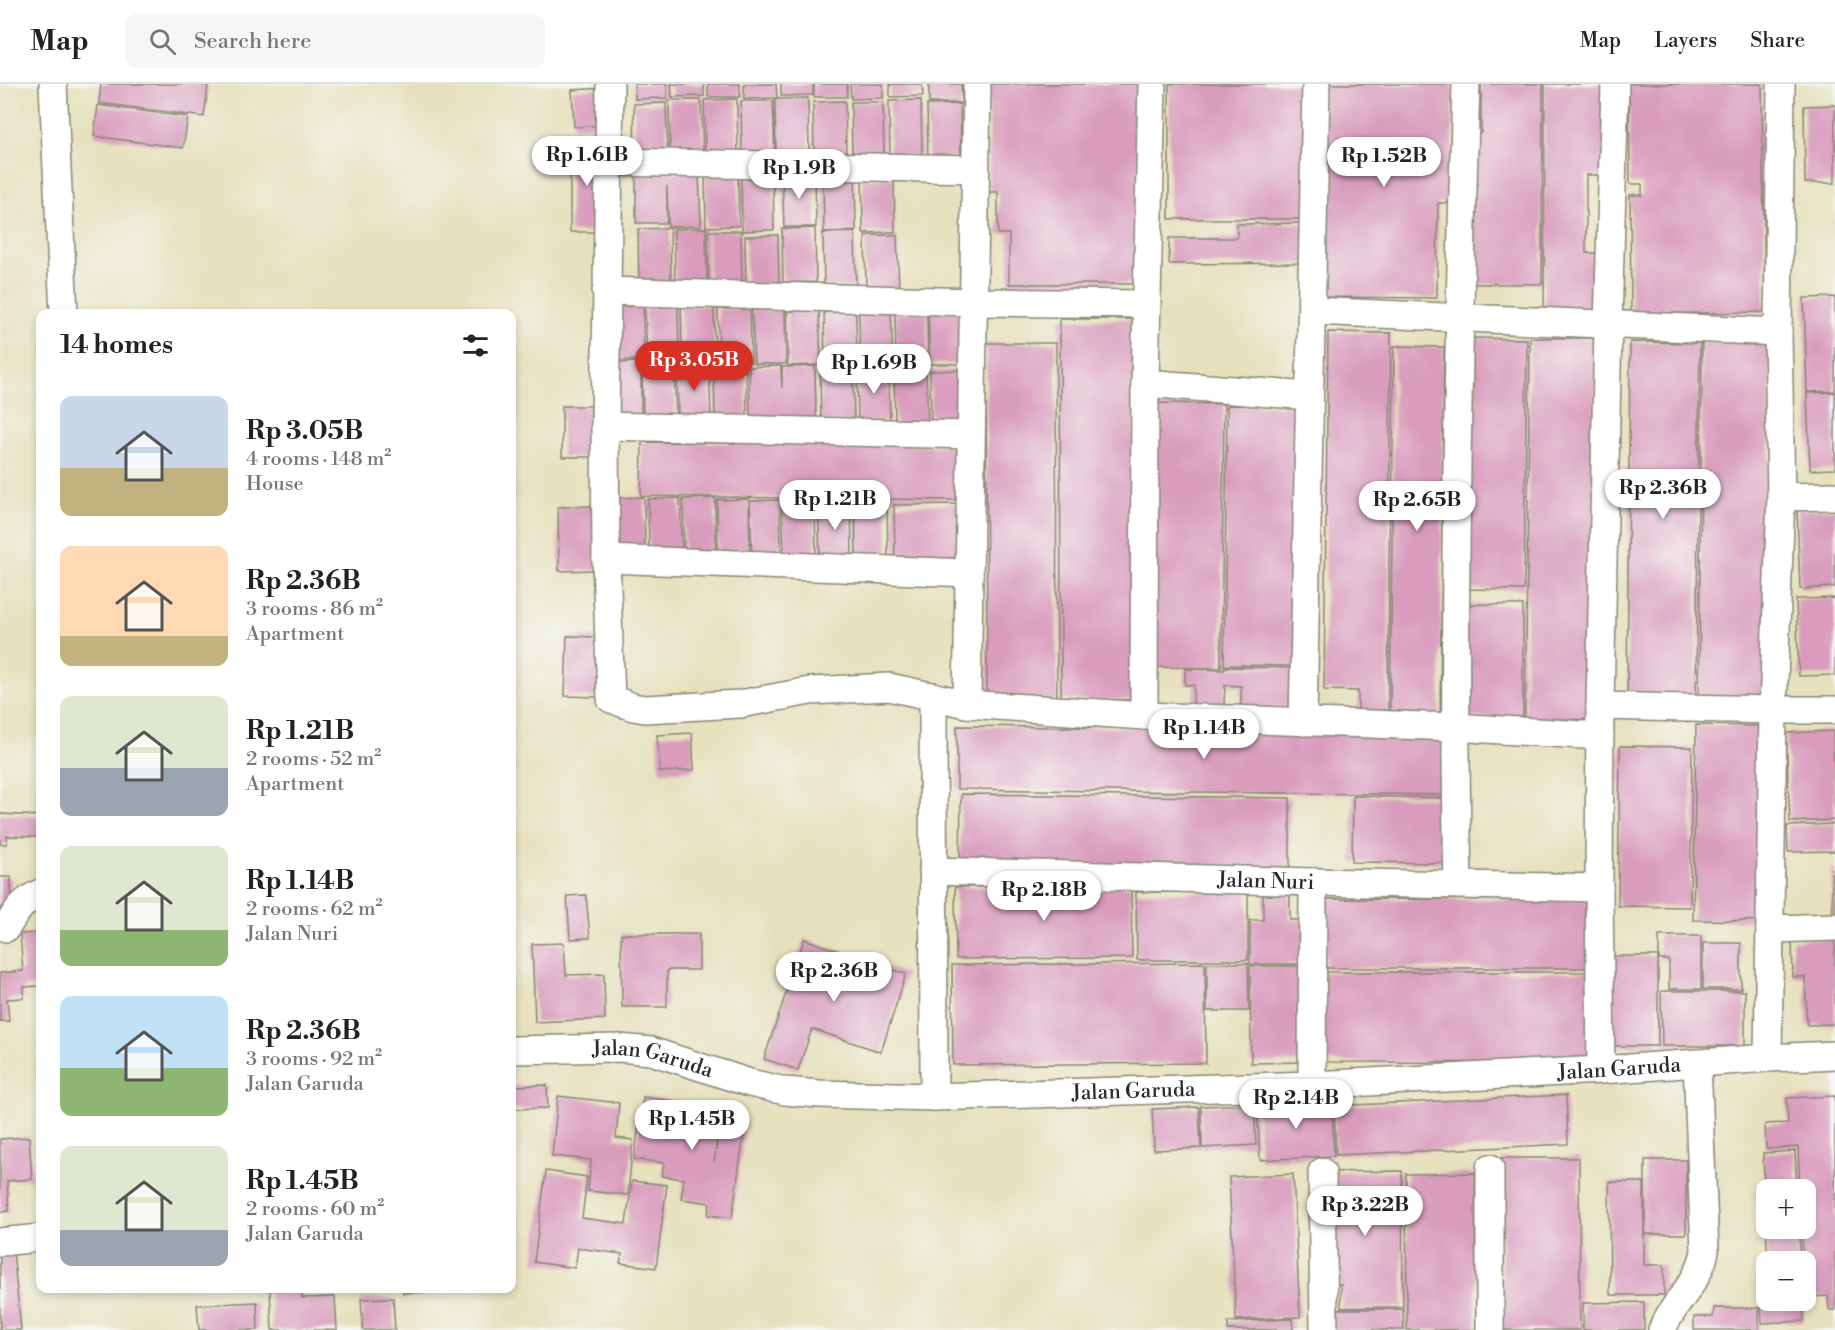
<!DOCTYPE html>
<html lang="en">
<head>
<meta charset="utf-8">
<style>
	:root { --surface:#fff; --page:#f6f6f6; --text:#222; --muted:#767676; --line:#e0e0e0; --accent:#d93025 }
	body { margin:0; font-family:"Libre Bodoni",serif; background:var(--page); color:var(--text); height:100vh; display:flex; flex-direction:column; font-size:22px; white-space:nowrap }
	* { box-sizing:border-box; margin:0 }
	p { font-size:20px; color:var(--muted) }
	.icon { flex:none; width:33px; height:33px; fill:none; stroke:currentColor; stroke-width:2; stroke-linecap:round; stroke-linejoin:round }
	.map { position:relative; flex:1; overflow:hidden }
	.drawer { position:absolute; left:36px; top:225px; width:480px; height:984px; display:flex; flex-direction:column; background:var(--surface); border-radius:12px; box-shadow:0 3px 9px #0003 }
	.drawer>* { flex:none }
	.controls { position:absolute; left:1756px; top:1095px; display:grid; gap:12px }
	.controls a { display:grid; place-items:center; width:60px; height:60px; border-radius:12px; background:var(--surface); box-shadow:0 3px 9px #0003; font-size:30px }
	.price { position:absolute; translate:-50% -51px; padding:0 14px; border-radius:21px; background:#fff; color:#222; font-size:20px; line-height:39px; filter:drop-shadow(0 2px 3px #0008) }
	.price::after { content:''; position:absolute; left:50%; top:36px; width:18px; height:14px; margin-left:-9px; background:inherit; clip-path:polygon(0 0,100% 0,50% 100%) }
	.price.current { background:var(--accent); color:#fff }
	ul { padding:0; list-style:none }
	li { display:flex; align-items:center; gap:18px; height:150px; padding:0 24px }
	li span { display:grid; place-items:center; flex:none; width:168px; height:120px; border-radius:12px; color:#555 }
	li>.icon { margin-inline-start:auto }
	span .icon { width:72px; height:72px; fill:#fffc; stroke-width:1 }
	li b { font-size:26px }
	h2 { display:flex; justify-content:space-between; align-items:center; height:72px; padding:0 24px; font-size:26px }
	header { display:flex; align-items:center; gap:36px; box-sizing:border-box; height:84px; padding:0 30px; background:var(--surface); border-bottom:2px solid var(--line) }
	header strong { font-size:28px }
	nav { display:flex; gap:33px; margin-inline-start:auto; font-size:21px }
	.search { width:420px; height:54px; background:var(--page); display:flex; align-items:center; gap:15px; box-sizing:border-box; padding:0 21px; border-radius:12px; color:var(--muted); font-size:22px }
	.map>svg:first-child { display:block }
	.building { fill:#d99cbd }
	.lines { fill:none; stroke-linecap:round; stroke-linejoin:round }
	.street-casing { stroke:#888674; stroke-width:30 }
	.street { stroke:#fff; stroke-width:27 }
	.labels { text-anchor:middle; stroke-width:4.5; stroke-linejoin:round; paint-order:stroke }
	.street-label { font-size:21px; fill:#2b2b2b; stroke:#f6f6f2 }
</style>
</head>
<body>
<header>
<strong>Map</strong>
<div class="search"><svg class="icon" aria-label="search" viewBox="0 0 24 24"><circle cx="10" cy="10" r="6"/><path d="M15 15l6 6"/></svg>Search here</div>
<nav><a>Map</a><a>Layers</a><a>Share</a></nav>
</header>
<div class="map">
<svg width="1835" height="1246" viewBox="0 0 1835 1246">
	<rect width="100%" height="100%" fill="#f6f6f2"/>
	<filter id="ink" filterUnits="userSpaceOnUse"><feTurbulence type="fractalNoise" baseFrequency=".0167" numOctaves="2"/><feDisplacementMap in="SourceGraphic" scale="12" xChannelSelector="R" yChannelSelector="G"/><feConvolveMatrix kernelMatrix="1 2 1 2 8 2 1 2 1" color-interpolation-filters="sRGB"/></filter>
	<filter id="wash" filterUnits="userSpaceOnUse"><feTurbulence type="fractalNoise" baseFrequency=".008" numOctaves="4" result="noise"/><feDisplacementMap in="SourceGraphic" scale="24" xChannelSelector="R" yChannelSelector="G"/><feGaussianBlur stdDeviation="1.35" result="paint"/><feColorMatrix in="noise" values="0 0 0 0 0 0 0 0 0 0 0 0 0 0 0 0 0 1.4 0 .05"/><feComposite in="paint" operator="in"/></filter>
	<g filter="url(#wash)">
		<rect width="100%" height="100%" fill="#e6e0bc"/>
		<g id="blocks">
			<!-- building -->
			<g class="building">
				<path d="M101 0H190L208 2 204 33 99 19Z"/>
				<path d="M634 0H667V14L635 15Z"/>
				<path d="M671 0H704V12L672 13Z"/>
				<rect x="708" y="0" width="32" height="13"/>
				<path d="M744 0H776L777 14 744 15Z"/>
				<path d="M781 0H813V11L781 12Z"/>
				<rect x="814" y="0" width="33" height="13"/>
				<path d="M850 0H883V14L851 15Z"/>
				<path d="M890 0H922L923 12 890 13Z"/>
				<path d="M929 0H961L962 19H929Z"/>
				<path d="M989 0H1139V200H1009V150H998V108H989Z"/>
				<rect x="1169" y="0" width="138" height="135"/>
				<path d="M1323 0H1453L1452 119H1438L1437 214 1320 213Z"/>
				<path d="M1481 0H1543L1542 200H1469L1470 49H1481Z"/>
				<path d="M1545 0H1606V91H1586V169H1600L1599 231H1544Z"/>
				<path d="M1629 0H1762L1765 228 1631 230 1630 111H1642V100H1630Z"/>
				<path d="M605 4 608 41 574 43 572 6Z"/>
				<path d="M808 14 809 68 776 69 775 15Z"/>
				<path d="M737 15 738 69 705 70 704 16Z"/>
				<path d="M669 16H701L703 70H670Z"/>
				<path d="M921 16 922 71H890L889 17Z"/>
				<path d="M741 17H773L775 71H742Z"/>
				<path d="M845 17 846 71 814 72 813 18Z"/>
				<path d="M851 18H883L884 72H852Z"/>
				<path d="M666 19 668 74H635L634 20Z"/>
				<path d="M960 20 961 74 928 75 927 21Z"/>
				<path d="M98 21 188 33 183 64 94 52Z"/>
				<path d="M1835 21V99H1805L1804 22Z"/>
				<rect x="570" y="58" width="34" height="90"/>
				<path d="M636 86 699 89 701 142 668 143 667 102V139H636Z"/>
				<path d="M738 88 739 142 706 143 705 89Z"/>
				<path d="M782 89H815L816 143H784Z"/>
				<path d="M773 92 774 146 742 147 741 93Z"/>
				<path d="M855 93 856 147 824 148 823 94Z"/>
				<path d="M862 94H894L895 148 863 149Z"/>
				<path d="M1307 139V179L1169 180V154H1237V140Z"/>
				<path d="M670 144 671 198 639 199 638 145Z"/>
				<path d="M706 144 707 198 675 199 674 145Z"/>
				<path d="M815 144 816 198 783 199 782 145Z"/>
				<path d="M708 147H741L742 201H709Z"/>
				<path d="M855 148 856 203H824L823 149Z"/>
				<path d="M778 151 779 205 746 206 745 152Z"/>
				<path d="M865 151H897L899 205 866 206Z"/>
				<path d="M1835 213V307L1807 308 1804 214Z"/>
				<path d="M643 222 644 276 611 277 610 223Z"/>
				<path d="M681 222H714L715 276H682Z"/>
				<path d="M645 223H678L679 276 647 277Z"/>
				<path d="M718 225H750L751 278 719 279Z"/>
				<path d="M859 225H891L893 279 860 280Z"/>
				<path d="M960 225 962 280H930L928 226Z"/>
				<path d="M752 226H785L786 280H754Z"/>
				<path d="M787 227H819L821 281 788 282Z"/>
				<path d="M856 227 857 281H825L824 228Z"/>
				<path d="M927 228 928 282 896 283 895 229Z"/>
				<path d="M1060 235H1134V616H1061Z"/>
				<path d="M1328 248 1391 249 1388 630H1358V607L1324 606Z"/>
				<path d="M1468 254 1527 255 1524 506 1466 505Z"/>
				<path d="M1530 254H1596L1592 636 1525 634Z"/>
				<path d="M1630 258 1700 259 1696 615H1627Z"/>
				<path d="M1702 258 1771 259 1767 618 1699 617Z"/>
				<path d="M986 259H1056L1057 616H987Z"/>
				<path d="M1394 262 1444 263 1440 633 1390 632Z"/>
				<path d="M674 277 676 332H643L642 278Z"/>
				<path d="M641 278V332H610L609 279Z"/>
				<path d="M709 280 711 334 678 335 677 281Z"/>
				<path d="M746 281 747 335 715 336 714 282Z"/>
				<path d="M781 282 782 304V283L815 282 816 336 750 337 749 283Z"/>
				<path d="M853 283 854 338H821L820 284Z"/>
				<path d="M857 284H889L890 338H858Z"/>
				<path d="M926 285 928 340H895L894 286Z"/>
				<path d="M962 286 964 340 931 341 930 287Z"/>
				<path d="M1835 308V385L1810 386 1807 309Z"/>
				<path d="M1156 319 1224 320 1221 584 1153 583Z"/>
				<path d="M1227 321 1300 322 1297 582 1224 581Z"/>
				<path d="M562 322H598L597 373H562Z"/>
				<path d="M642 358 960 362 959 416 641 412Z"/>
				<path d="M644 413 645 468H613L611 414Z"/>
				<path d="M680 414 682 468 649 469 648 415Z"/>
				<path d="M715 414 716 469 684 470 683 415Z"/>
				<path d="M749 415 750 469 718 470 717 416Z"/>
				<path d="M780 416 781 470 752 472 750 417Z"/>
				<path d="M782 418H815L816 471 784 472Z"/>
				<path d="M851 419 852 474H820L818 420Z"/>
				<path d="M855 420H887L888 473 856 474Z"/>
				<path d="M960 420 961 474 895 475 894 421Z"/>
				<path d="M596 422 597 486 559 487 558 423Z"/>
				<path d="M1835 425V503L1800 505 1797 426Z"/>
				<path d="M1835 514V591L1799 592 1796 515Z"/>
				<path d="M1463 520 1523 521V634L1462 633Z"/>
				<path d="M567 552 598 553 597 613 565 612Z"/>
				<path d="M1224 583 1297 584V624L1241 623V602L1225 601 1224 621H1193L1194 601H1185V585L1224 586Z"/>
				<path d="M1696 641 1762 642 1761 837 1693 836Z"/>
				<path d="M957 642 1450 647 1449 711 957 705Z"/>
				<path d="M1833 647 1835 736 1790 738 1786 649Z"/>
				<path d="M692 649 694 686 660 688 657 651Z"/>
				<path d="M1620 662 1692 663 1690 823 1618 822Z"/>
				<path d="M961 710 1290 714V783L960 780Z"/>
				<path d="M1353 712 1449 714V779L1352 778Z"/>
				<path d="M0 730 40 732V753L7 752V760H0Z"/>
				<path d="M1835 740V767L1788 768 1787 742Z"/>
				<path d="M1831 785H1835V835H1833Z"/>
				<path d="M0 793H11L12 827H0Z"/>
				<path d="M1131 802 1132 874 956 875 955 803Z"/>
				<path d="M1136 808H1248V876H1137Z"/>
				<path d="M586 811 590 854 570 855 567 812Z"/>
				<path d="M1263 811H1290V836H1310V880H1250V836H1263Z"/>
				<path d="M1326 815 1595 816 1594 884H1326Z"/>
				<path d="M40 849V902L24 903V914L7 915 9 937H0V889L23 887 20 850Z"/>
				<path d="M621 850H699V886H667V923H622Z"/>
				<path d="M1659 852H1701V905H1669V876H1659Z"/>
				<path d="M1835 854V940L1807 941 1805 893H1793L1792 856Z"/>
				<path d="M804 855 906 890 881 968 812 945 798 986 764 975Z"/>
				<path d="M564 859 566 891 604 890 605 935 535 938 532 860Z"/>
				<rect x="1703" y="859" width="38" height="46"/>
				<path d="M1613 872H1658V962H1614Z"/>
				<path d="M1205 879 1206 979 953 981 952 881Z"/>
				<path d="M1207 879H1248L1249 927H1207Z"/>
				<path d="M1250 882H1304L1305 978 1251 979Z"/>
				<path d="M1323 888H1596V979L1323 978Z"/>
				<path d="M1661 907H1745V962H1662Z"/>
				<path d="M547 1001 548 1024 512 1025V1002Z"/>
				<path d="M1566 1011 1568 1060 1336 1071 1334 1022Z"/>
				<path d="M558 1012 619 1019 616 1054 633 1056 628 1111 588 1107 591 1076 552 1072Z"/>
				<path d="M1835 1012V1226H1829L1828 1212 1806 1213V1178H1803L1802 1144H1806V1106H1800L1798 1063 1766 1065 1765 1040 1788 1039 1787 1014Z"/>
				<path d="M643 1013 721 1023 714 1078 719 1045 744 1049 732 1134 708 1131 710 1119 681 1115 684 1095 662 1092 664 1079 634 1075Z"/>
				<path d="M1332 1017 1334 1072 1260 1076 1257 1021Z"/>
				<path d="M1254 1020 1256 1061 1202 1064 1201 1022Z"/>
				<path d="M1199 1023 1201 1064 1154 1066 1152 1025Z"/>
				<path d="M29 1053 32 1095 7 1097 9 1127 0 1128V1055Z"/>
				<path d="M1795 1067 1797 1106H1767V1124H1765L1763 1069Z"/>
				<path d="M1501 1074H1579L1580 1246H1502Z"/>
				<rect x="1645" y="1076" width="41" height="74"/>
				<path d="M546 1087 587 1093 582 1134 626 1140 632 1097 667 1101 656 1184 620 1179 622 1170 578 1164 575 1184 534 1178Z"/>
				<path d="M1402 1087 1403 1223 1341 1224V1200L1325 1201 1324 1088Z"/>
				<path d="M1475 1089 1476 1246H1407L1406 1090Z"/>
				<path d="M1293 1090 1300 1233 1236 1236 1229 1093Z"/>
				<path d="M1609 1098H1644V1181H1664V1211H1610Z"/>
				<path d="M1766 1144H1799L1801 1178H1768Z"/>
				<path d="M13 1167 21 1246H0V1168Z"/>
				<path d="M403 1204H436V1208L403 1209Z"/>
				<path d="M302 1205V1214L335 1213 337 1246H272L270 1206Z"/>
				<path d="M1760 1212H1767V1216H1803L1804 1237 1762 1239Z"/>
				<path d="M393 1214 395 1246H363L361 1215Z"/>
				<path d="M257 1218 258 1246H199L197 1221Z"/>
				<path d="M1644 1218V1246H1583V1219Z"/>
				<path d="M1714 1224H1759V1246H1694V1233H1713Z"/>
				<path d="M1327 1225H1403L1404 1246H1327Z"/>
				<path d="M1292 1235 1293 1246H1228V1238Z"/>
			</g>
		</g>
	</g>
	<g filter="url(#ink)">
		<use href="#blocks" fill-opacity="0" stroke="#888674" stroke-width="1.5"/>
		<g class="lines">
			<defs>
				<g id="street">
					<path d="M53 0 64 230"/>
					<path d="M610 0 605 342 606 475 611 615 633 623 645 625 740 620 810 607 889 603 967 620 1144 632 1454 643 1600 652"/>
					<path d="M609 78 975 85"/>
					<path d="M606 207 973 218 1147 220"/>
					<path d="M1312 227 1778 248"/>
					<path d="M1145 299 1309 312"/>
					<path d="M605 342 971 351"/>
					<path d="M1781 413 1835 412"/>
					<path d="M606 475 969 489"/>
					<path d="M933 612 934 1013"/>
					<path d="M967 620 977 0"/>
					<path d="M1600 622 1773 626H1835"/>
					<path d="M1144 632 1145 299 1152 0"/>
					<path d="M1303 638 1316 0"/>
					<path id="s1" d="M933 787 1313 798 1599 804"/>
					<path d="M1458 801C1452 534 1458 267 1466 0"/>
					<path d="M6 844C17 827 21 818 40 809"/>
					<path d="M1770 845 1835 843"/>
					<path id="s2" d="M512 966 619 964 651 967 750 999 785 1007 819 1010 934 1013 1312 1001 1601 986 1768 974 1835 971"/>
					<path d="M1768 974 1773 626 1781 413 1778 248 1781 0"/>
					<path d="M1601 986 1599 804 1600 622 1608 240 1615 0"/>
					<path d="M1312 1001 1313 798"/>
					<path d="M1490 1084V1246"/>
					<path d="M1322 1088 1324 1246"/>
					<path d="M0 1158 40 1154"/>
					<path d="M1662 1246C1674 1216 1699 1200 1705 1167L1697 979"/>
				</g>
			</defs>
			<!-- street casing -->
			<use href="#street" class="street-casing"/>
			<!-- street -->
			<use href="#street" class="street"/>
		</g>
	</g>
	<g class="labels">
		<!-- street labels -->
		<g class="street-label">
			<text dy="7" stroke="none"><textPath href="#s1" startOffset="333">Jalan Nuri</textPath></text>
			<text dy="7" stroke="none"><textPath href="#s2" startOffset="142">Jalan Garuda</textPath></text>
			<text dy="7" stroke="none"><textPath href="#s2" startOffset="1114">Jalan Garuda</textPath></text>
			<text dy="7" stroke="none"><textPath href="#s2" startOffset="628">Jalan Garuda</textPath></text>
		</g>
	</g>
</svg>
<div class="controls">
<a>+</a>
<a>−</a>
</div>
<b class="price" style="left:587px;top:103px">Rp 1.61B</b>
<b class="price" style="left:1384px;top:104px">Rp 1.52B</b>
<b class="price" style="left:799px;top:116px">Rp 1.9B</b>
<b class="price current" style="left:694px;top:308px">Rp 3.05B</b>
<b class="price" style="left:874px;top:311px">Rp 1.69B</b>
<b class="price" style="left:1663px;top:436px">Rp 2.36B</b>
<b class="price" style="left:835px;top:447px">Rp 1.21B</b>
<b class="price" style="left:1417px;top:448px">Rp 2.65B</b>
<b class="price" style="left:1204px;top:676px">Rp 1.14B</b>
<b class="price" style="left:1044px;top:838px">Rp 2.18B</b>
<b class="price" style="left:834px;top:919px">Rp 2.36B</b>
<b class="price" style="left:1296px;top:1046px">Rp 2.14B</b>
<b class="price" style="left:692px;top:1067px">Rp 1.45B</b>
<b class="price" style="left:1365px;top:1153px">Rp 3.22B</b>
<section class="drawer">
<h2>14 homes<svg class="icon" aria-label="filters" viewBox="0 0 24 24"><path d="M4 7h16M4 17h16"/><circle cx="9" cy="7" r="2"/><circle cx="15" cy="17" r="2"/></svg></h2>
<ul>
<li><span style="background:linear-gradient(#c9d6e8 60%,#c2b280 0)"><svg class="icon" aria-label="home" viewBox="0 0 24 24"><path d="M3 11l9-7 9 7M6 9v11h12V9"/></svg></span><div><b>Rp 3.05B</b><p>4 rooms · 148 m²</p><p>House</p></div></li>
<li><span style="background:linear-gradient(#ffd9b3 75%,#c2b280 0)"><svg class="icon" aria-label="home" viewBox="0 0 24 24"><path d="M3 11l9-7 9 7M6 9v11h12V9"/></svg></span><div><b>Rp 2.36B</b><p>3 rooms · 86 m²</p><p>Apartment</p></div></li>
<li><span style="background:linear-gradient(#dfe7d0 60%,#9aa5b1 0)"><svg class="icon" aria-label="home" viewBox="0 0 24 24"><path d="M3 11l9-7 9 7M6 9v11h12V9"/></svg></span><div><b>Rp 1.21B</b><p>2 rooms · 52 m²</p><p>Apartment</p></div></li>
<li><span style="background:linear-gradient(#dfe7d0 70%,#8fb573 0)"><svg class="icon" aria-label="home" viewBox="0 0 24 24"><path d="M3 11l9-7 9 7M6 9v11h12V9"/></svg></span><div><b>Rp 1.14B</b><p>2 rooms · 62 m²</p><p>Jalan Nuri</p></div></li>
<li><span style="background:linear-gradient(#bfe0f5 60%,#8fb573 0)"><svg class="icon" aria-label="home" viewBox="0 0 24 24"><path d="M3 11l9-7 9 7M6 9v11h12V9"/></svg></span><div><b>Rp 2.36B</b><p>3 rooms · 92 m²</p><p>Jalan Garuda</p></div></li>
<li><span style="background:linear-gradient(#dfe7d0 70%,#9aa5b1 0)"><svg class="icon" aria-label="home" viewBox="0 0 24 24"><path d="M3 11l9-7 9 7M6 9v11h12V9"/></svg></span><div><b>Rp 1.45B</b><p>2 rooms · 60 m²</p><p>Jalan Garuda</p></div></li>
</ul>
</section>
</div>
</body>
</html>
